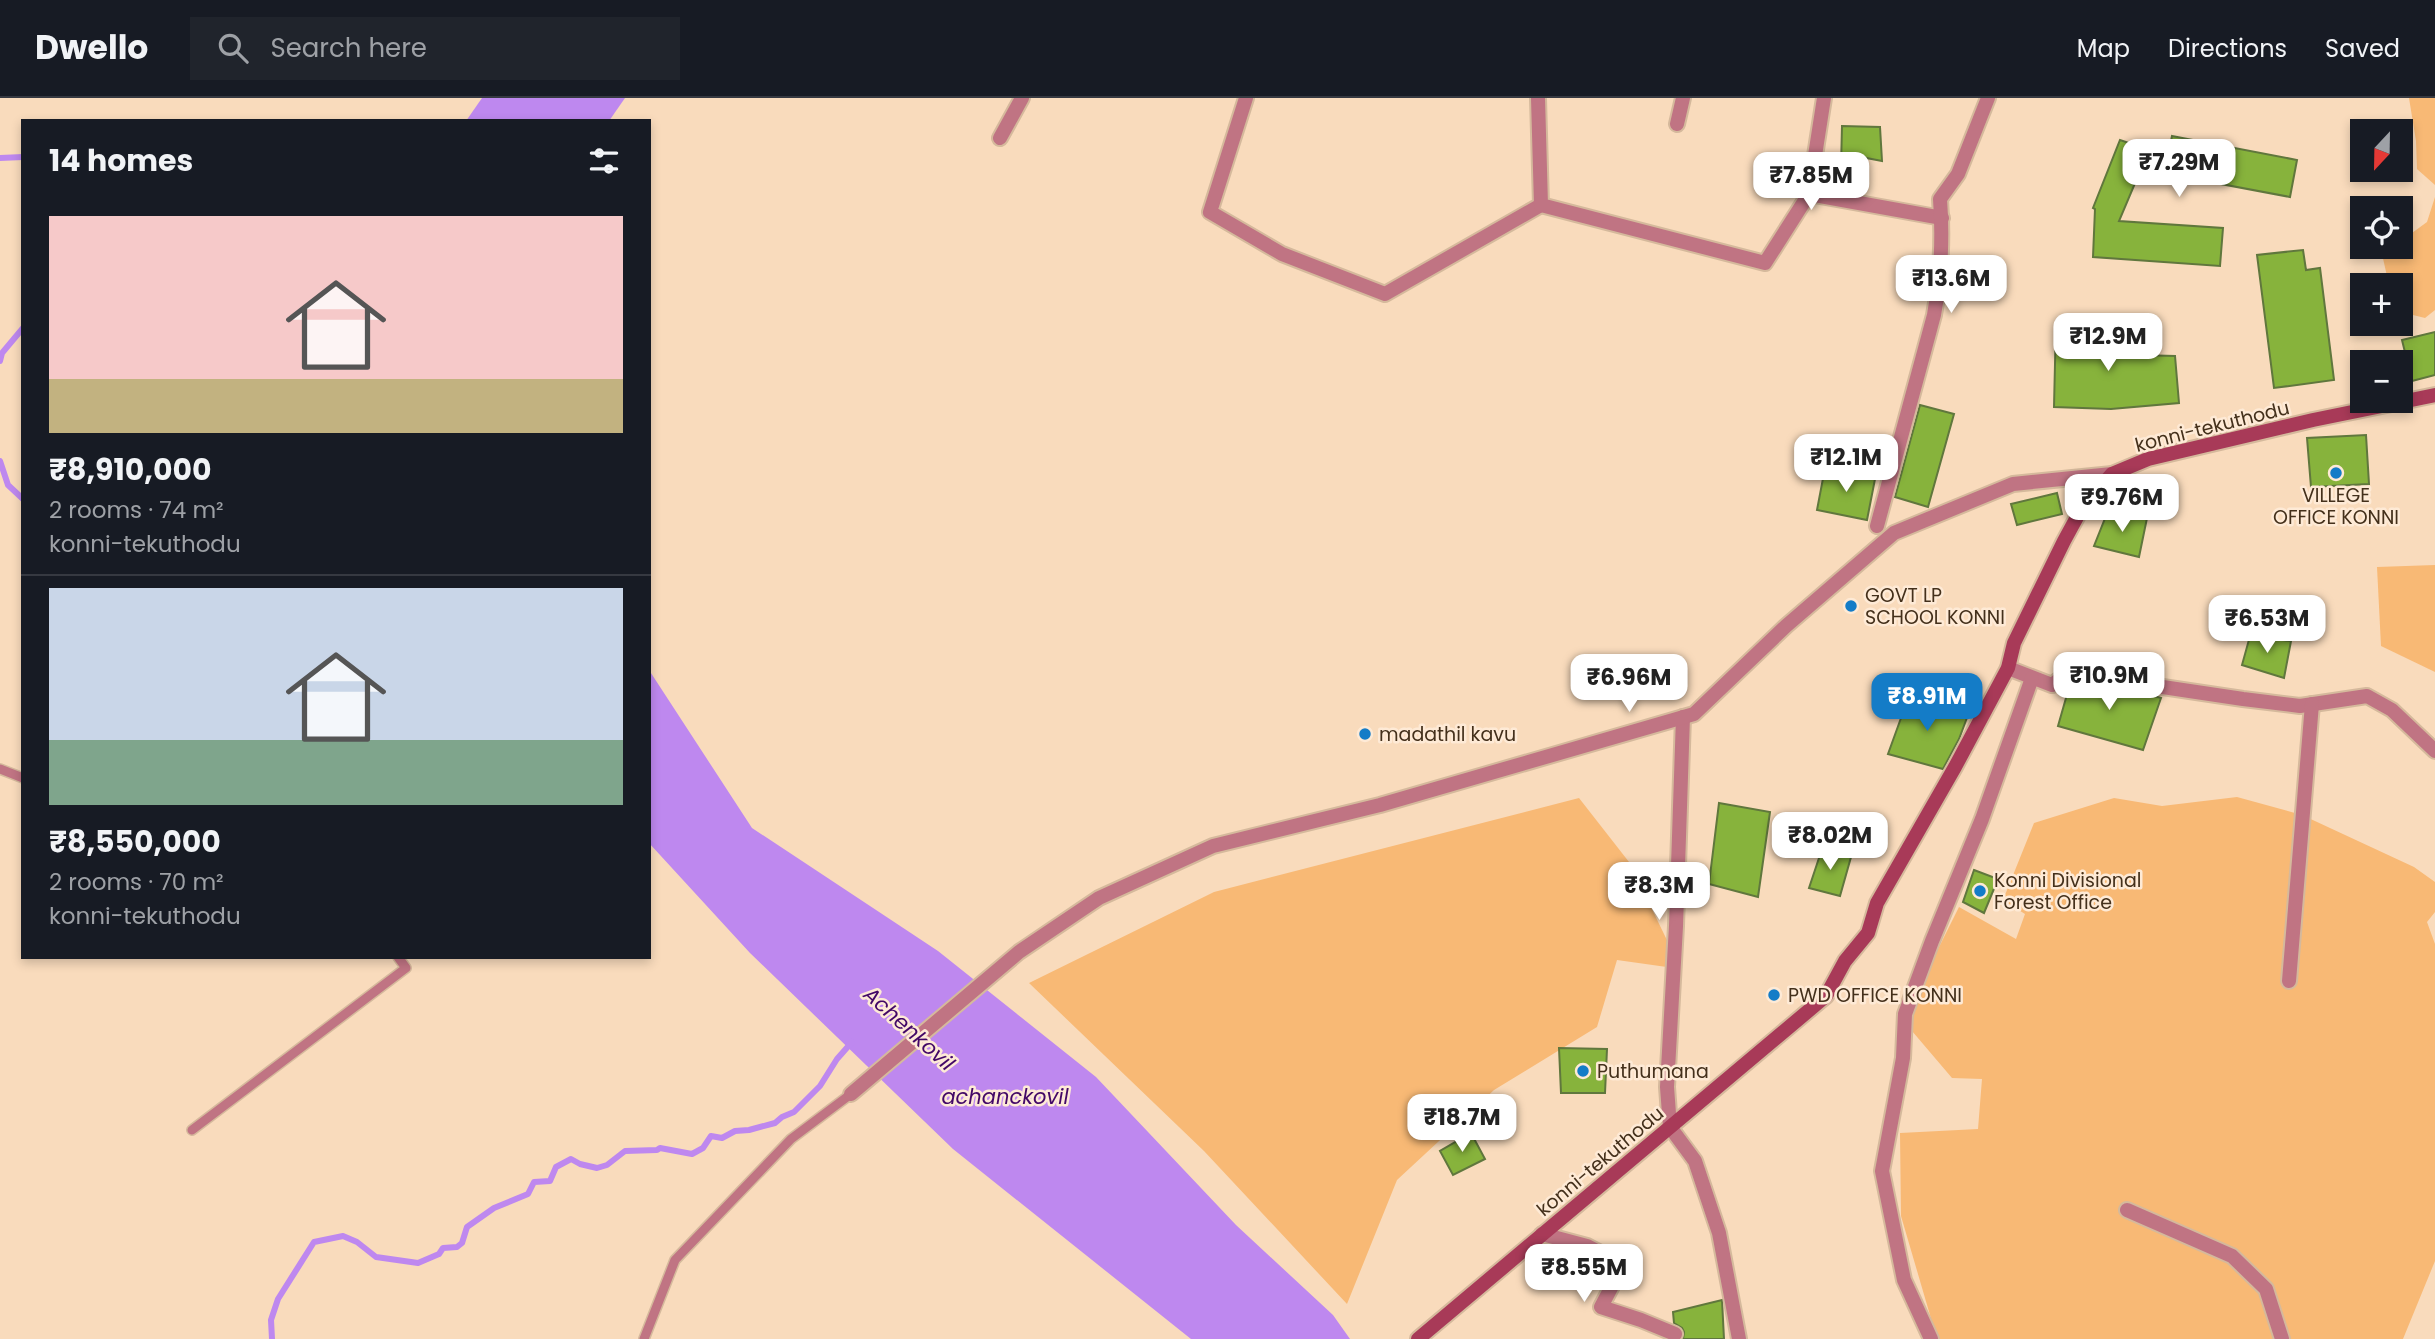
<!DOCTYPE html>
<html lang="en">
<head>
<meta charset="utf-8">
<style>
	:root { --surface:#171b24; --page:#20242c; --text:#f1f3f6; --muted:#9ea1a6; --line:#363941; --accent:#147cc7 }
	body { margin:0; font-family:Poppins,sans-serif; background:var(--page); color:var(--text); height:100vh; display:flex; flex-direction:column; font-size:26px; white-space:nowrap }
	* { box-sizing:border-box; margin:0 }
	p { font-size:23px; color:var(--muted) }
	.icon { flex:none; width:38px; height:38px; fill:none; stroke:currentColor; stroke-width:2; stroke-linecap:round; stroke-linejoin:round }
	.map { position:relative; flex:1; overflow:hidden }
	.side { position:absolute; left:21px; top:21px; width:630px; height:840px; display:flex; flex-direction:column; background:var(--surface); border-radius:0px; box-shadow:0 4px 10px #0003 }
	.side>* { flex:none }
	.needle { width:46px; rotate:202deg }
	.controls { position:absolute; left:2350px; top:21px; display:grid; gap:14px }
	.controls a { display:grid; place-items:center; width:63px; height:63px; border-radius:0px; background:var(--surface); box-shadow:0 4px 10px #0003; font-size:35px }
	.price { position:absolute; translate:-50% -60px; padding:0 16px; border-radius:14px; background:#fff; color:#222; font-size:23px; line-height:46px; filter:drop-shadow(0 2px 4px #0008) }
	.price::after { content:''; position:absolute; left:50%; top:42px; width:21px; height:16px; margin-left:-10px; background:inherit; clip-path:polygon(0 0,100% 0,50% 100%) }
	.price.on { background:var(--accent); color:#fff }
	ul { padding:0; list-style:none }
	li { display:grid; align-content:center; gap:14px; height:371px; padding:0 28px }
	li+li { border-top:2px solid var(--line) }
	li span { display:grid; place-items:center; height:217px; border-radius:0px; color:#555 }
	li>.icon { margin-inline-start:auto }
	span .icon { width:126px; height:126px; fill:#fffc; stroke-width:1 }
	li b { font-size:30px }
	h2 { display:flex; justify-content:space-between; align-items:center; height:84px; padding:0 28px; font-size:30px }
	header { display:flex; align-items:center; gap:42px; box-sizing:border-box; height:98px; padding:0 35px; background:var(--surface); border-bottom:2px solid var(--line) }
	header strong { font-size:33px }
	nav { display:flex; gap:38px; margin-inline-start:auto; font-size:24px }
	.search { width:490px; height:63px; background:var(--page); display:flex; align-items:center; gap:18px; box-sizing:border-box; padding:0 24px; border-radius:0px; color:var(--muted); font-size:26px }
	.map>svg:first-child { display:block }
	.green { fill:#f8b975 }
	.water { fill:#be88ef }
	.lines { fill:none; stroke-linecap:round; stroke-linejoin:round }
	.stream { stroke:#be88ef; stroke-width:6 }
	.building { fill:#87b33c; stroke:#60773d; stroke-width:2 }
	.lane-casing { stroke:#d5b99c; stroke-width:12 }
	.street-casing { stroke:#d5b99c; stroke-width:18 }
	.secondary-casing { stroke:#d5b99c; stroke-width:18 }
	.lane { stroke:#c07483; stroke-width:9 }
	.street { stroke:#c07483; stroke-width:14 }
	.secondary { stroke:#a83a58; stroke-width:14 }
	.poi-dot { fill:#147cc7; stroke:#feead6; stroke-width:2.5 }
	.labels { text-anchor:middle; stroke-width:5; stroke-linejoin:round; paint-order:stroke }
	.street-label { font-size:19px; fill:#44301b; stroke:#feead6 }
	.poi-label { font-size:19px; fill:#44301b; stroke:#feead6; text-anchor:start }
	.water-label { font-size:21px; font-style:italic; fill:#430867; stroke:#feead6 }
</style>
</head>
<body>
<header>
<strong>Dwello</strong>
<div class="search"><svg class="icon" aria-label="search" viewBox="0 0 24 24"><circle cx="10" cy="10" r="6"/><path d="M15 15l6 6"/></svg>Search here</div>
<nav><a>Map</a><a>Directions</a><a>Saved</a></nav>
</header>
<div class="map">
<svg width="2435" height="1241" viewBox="0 0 2435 1241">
	<rect width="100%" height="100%" fill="#f9dbbc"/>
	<!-- green -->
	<g class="green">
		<path d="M2409 0H2435V87L2417 71 2416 43Z"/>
		<path d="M2435 99V212L2425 220 2401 214V187H2389L2382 156 2393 149H2401V143L2427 124Z"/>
		<path d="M2435 467V574L2381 548 2377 469Z"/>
		<path d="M2237 699 2302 717 2414 769 2435 784V814L2427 824 2435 846V1163L2403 1241H1937L1901 1118 1900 1035 1978 1031 1982 981 1952 980 1912 933 1913 901 1959 809 2016 841 2025 816 2003 802 2034 725 2114 700 2162 708Z"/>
		<path d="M1579 700 1629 764 1681 871 1617 862 1597 929 1494 992 1397 1082 1347 1206 1204 1053 1029 885 1214 794Z"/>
	</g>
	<!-- water -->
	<g class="water">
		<path d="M482 0H625L609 23H466Z"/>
		<path d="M649 572 752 730 938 853 1096 979 1236 1127 1333 1217 1350 1241H1191L953 1051 750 855 649 745Z"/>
	</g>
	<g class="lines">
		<!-- stream -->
		<g class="stream">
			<path d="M0 60 23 59"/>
			<path d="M0 263 2 255 23 230"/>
			<path d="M0 363 8 387 23 401"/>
			<path d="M272 1241 271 1222 278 1201 314 1144 343 1138 357 1144 376 1159 418 1165 439 1156 443 1150 457 1149 462 1145 467 1129 494 1110 528 1096 534 1084 550 1083 556 1069 571 1061 580 1066 597 1070 607 1067 625 1053 657 1052 660 1050 692 1056 703 1050 711 1038 722 1040 735 1033 749 1032 775 1025 782 1019 794 1014 820 988 837 961 852 944"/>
		</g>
	</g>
	<!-- building -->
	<g class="building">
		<path d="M1842 28 1880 29 1882 63 1861 59 1856 76 1841 70Z"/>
		<path d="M2172 38 2297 62 2290 99 2141 71 2119 123 2223 130 2220 168 2093 159 2095 111 2093 110 2120 42 2168 58Z"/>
		<path d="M2303 152 2306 172 2320 170 2334 282 2274 290 2257 157Z"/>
		<path d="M2101 221 2100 256 2175 258 2179 305 2111 311 2054 309 2056 223Z"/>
		<path d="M2435 234V277L2412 283 2402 242Z"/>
		<path d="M1920 307 1954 316 1928 409 1895 399Z"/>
		<path d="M2366 337 2369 386 2311 389 2307 340Z"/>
		<path d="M1825 370 1875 381 1867 422 1817 412Z"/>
		<path d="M2057 395 2062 416 2017 427 2011 406Z"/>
		<path d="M2108 413 2147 420 2139 459 2094 448Z"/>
		<path d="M2250 538 2291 543 2284 580 2242 567Z"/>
		<path d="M2077 576 2161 600 2143 652 2058 628 2070 586Z"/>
		<path d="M1909 598 1968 617 1959 641 1943 671 1888 656Z"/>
		<path d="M1719 705 1770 714 1758 799 1709 786Z"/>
		<path d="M1823 748 1851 759 1840 798 1809 790Z"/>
		<path d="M1974 772 1998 781 1984 815 1963 804Z"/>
		<path d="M1559 950 1607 951 1605 995H1561Z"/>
		<path d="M1471 1035 1485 1061 1453 1077 1440 1053Z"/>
		<path d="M1722 1202 1724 1241H1683L1684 1234 1682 1230 1674 1225 1673 1214Z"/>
	</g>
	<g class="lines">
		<defs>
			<g id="lane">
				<path d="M0 671 23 680"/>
				<path d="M192 1032 406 870 398 859"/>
				<path d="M644 1241 675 1162 791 1041 851 996"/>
			</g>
			<g id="street">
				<path d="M1246 0 1210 114 1282 156 1385 196 1541 107"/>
				<path d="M1538 0 1541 107 1765 165 1809 96"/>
				<path d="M1824 0 1809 96 1942 120"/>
				<path d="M1677 26 1683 0"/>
				<path d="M1000 40 1022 0"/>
				<path d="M1877 428 1934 217C1941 178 1943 141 1940 101L1958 76 1988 0"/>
				<path d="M2008 570 2052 587 2065 577 2074 563 2093 564 2113 570 2156 588 2243 601 2300 608 2367 598 2392 612 2435 653"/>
				<path d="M1683 619 1676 828 1667 989 1670 1029 1695 1063 1719 1135 1739 1241"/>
				<path d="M2289 883 2312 606"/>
				<path d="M851 996 1019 854 1099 800 1213 748 1380 707 1694 616 1786 528 1894 435 2013 386 2112 376"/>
				<path d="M2127 1112 2232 1158 2266 1191 2282 1241"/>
				<path d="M1542 1136 1587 1148 1623 1167 1601 1209 1641 1222 1675 1236"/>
				<path d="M1931 1241 1904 1182 1882 1073 1903 960 1905 916 1932 843 1982 721 2032 580"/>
			</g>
			<path id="secondary" d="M1418 1241 1826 898 1845 863 1868 835 1877 805 1955 669 2008 570 2014 545 2064 443 2082 410 2112 376 2148 361 2313 322 2435 297"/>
		</defs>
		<!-- lane casing -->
		<use href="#lane" class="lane-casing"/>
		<!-- street casing -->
		<use href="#street" class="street-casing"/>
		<!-- secondary casing -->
		<use href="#secondary" class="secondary-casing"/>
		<!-- lane -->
		<use href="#lane" class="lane"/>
		<!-- street -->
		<use href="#street" class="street"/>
		<!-- secondary -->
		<use href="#secondary" class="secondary"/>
	</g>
	<!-- markers -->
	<g class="poi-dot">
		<circle cx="2336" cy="375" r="7"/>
		<circle cx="1851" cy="508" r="7"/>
		<circle cx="1365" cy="636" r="7"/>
		<circle cx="1980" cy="793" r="7"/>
		<circle cx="1774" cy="897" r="7"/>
		<circle cx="1583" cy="973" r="7"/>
	</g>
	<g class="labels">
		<!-- street labels -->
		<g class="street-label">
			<text transform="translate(2212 328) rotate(-14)" y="7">konni-tekuthodu</text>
			<text transform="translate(1600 1063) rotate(-40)" y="7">konni-tekuthodu</text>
		</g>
		<!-- poi labels -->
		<g class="poi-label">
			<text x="2336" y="404" text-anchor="middle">VILLEGE<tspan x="2336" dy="22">OFFICE KONNI</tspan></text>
			<text x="1865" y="504">GOVT LP<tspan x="1865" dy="22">SCHOOL KONNI</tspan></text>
			<text x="1379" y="643">madathil kavu</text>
			<text x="1994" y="789">Konni Divisional<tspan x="1994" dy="22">Forest Office</tspan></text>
			<text x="1788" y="904">PWD OFFICE KONNI</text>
			<text x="1597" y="980">Puthumana</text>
		</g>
		<!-- water labels -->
		<g class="water-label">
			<text transform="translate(909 931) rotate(42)" y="7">Achenkovil</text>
			<text x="1005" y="1006">achanckovil</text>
		</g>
	</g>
</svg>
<div class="controls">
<a><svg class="needle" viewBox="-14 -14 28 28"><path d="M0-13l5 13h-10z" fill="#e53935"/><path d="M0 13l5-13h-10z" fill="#9ea1a6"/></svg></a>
<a><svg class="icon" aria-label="locate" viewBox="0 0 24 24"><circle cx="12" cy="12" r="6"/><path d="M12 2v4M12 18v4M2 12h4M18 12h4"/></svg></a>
<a>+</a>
<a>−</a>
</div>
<b class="price" style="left:2179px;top:101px">₹7.29M</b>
<b class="price" style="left:1811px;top:114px">₹7.85M</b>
<b class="price" style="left:1951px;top:217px">₹13.6M</b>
<b class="price" style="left:2108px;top:275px">₹12.9M</b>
<b class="price" style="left:1846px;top:396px">₹12.1M</b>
<b class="price" style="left:2122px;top:436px">₹9.76M</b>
<b class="price" style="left:2267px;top:557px">₹6.53M</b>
<b class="price" style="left:2109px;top:614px">₹10.9M</b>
<b class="price" style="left:1629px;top:616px">₹6.96M</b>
<b class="price on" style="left:1927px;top:635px">₹8.91M</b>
<b class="price" style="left:1830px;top:774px">₹8.02M</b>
<b class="price" style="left:1659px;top:824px">₹8.3M</b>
<b class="price" style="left:1462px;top:1056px">₹18.7M</b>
<b class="price" style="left:1584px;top:1206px">₹8.55M</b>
<section class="side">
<h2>14 homes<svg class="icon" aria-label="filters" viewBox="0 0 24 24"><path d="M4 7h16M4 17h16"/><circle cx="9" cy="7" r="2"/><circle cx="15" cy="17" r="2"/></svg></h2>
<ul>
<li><span style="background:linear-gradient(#f6c9c9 75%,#c2b280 0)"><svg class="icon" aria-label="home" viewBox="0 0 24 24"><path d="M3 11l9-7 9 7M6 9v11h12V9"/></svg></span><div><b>₹8,910,000</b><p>2 rooms · 74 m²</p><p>konni-tekuthodu</p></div></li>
<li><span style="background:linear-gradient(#c9d6e8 70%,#7fa58c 0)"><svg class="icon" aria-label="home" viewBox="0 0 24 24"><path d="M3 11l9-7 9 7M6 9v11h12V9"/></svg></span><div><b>₹8,550,000</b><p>2 rooms · 70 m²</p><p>konni-tekuthodu</p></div></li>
</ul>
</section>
</div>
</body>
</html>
